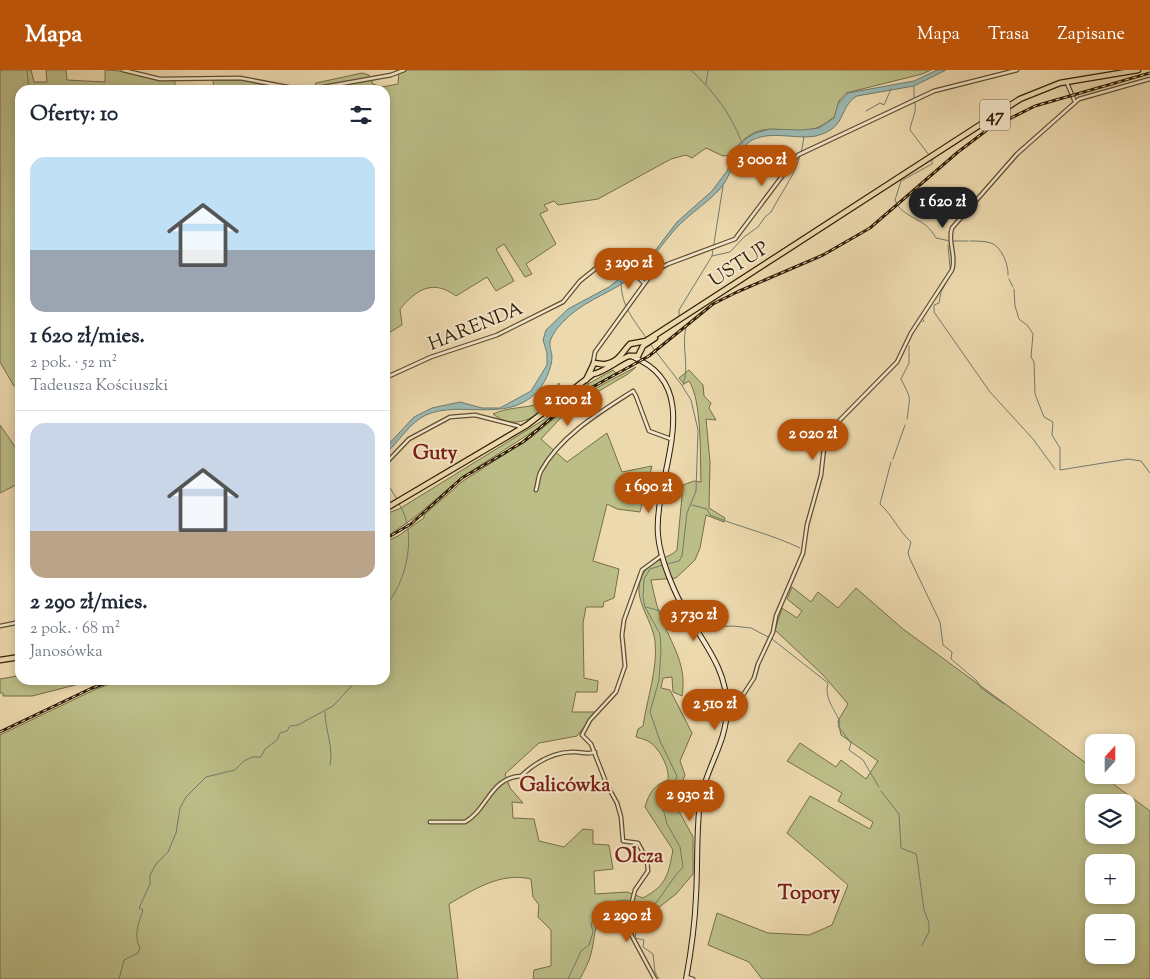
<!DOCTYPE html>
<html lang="pl">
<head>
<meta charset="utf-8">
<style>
	:root { --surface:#fff; --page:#f2f2f3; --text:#1f2937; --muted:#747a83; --line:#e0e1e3; --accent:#b45309 }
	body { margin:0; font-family:"Sorts Mill Goudy",serif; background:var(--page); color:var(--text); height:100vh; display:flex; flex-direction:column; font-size:19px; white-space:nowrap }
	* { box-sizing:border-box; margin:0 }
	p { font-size:16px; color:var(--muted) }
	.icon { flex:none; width:28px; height:28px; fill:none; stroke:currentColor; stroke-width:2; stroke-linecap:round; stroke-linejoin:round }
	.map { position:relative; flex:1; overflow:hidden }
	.sheet { position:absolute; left:15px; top:15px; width:375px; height:600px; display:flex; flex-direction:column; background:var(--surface); border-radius:15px; box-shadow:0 2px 8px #0003 }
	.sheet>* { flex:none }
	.needle { width:32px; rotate:21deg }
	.tools { position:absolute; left:1085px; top:664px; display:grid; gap:10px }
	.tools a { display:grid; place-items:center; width:50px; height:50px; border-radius:10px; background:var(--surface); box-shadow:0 2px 8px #0003; font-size:25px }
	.price { position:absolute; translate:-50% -42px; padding:0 11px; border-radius:18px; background:var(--accent); color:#fff; font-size:16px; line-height:32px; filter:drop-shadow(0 1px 2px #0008) }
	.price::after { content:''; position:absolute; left:50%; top:30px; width:15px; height:11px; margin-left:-8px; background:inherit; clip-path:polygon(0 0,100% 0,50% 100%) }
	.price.on { background:#222; color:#fff }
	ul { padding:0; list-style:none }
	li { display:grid; align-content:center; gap:10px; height:265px; padding:0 15px }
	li+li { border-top:1px solid var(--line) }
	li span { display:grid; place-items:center; height:155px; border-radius:15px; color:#555 }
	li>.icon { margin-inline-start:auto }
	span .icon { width:90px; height:90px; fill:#fffc; stroke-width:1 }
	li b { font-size:21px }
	h2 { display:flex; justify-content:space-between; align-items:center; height:60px; padding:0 15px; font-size:21px }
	header { display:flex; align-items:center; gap:30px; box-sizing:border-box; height:70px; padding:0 25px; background:var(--accent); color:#fff }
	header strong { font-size:24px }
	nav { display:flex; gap:28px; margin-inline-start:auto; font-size:18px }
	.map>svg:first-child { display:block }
	.green { fill:#bcbe88; stroke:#766e48; fill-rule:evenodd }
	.water { fill:#9bb9b3; stroke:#707b6e }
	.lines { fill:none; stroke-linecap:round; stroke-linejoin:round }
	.stream { stroke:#707b6e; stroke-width:1 }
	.street-casing { stroke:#5f4e31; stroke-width:5 }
	.secondary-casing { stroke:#301f07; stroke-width:6 }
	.primary-casing { stroke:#301f07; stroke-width:7 }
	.street { stroke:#f3e6ca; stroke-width:2.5 }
	.secondary { stroke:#f3e6ca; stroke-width:4 }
	.primary { stroke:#edd9ae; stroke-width:4.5 }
	.rail-casing { stroke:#301f07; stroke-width:3 }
	.rail { stroke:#f3e6ca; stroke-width:1; stroke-dasharray:4; stroke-linecap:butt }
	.labels { text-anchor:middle; stroke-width:4; stroke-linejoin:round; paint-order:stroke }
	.shield { fill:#f3e6ca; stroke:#6a5b42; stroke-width:1 }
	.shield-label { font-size:18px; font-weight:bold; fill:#301f07 }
	.street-label { font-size:19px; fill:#301f07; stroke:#f3e6ca }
	.neighbourhood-label { font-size:20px; font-weight:bold; fill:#7a1f14; stroke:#f3e6ca }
</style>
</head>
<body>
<header>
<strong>Mapa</strong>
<nav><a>Mapa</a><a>Trasa</a><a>Zapisane</a></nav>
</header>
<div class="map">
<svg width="1150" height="909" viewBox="0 0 1150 909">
	<rect width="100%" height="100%" fill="#edd9ae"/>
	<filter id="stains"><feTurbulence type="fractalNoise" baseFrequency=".004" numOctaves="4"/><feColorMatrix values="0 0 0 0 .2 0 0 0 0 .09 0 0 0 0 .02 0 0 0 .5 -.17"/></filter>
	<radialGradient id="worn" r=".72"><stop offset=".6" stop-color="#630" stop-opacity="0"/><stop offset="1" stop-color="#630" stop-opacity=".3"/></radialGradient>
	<!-- green -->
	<g class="green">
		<path d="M0 0H31L34 12H47L46 0H66L67 10 105 12V0C129 0 151 9 175 11V20H20V313L14 316 0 292Z"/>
		<path d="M399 0H931L922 4 846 23 839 31 835 46C830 50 825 54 819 57 785 72 762 39 731 85L723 86 706 78 692 88 686 85 671 89 598 129 558 135 554 131 544 135 548 140 540 144 556 174 526 194 532 204 525 207 504 174 496 179 514 211 496 221 487 207 456 226C433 209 417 219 400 239L402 255 385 265V20H313L316 13 362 3 369 5 373 14 382 17 398 14Z"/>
		<path d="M213 10H242L289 20H214Z"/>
		<path d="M636 297 628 304 570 338 541 369 567 392 607 363 622 402 652 396 640 442 617 439 607 434 593 491 619 499 614 528 604 532 603 537H586L583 553 584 608 598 611 597 622H576L572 642H596L577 666 539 673 505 704 510 718 523 733 512 732 513 748 534 749 539 771 564 777 583 759 593 760V774L609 775 613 799 594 801 595 824 627 822 643 828C667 815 668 805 673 780L645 737C649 723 654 715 668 710 670 698 659 677 648 671 644 669 639 668 636 667L638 659 643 656C647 629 658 598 655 571 652 547 628 525 645 501 652 490 668 489 677 480L683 415 694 411 701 412C700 387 702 330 689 311L684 314 679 308 689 300 703 315 704 326 711 333 709 338 716 350 706 349 710 392 709 438 725 448 724 452 706 445 700 478 695 490 676 508 651 510C654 524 657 539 663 552 674 578 687 597 682 626L673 622 672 607 663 608 661 618 670 620 692 663 680 691 685 705 674 732 693 767V804L676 824 658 838 641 839 617 834C592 850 597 858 591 884 589 892 584 901 580 909H533L534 900 551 896V860L538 847 539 835 533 827 531 809C500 802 475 819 449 834L458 909H0V665L96 619 122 610H385V472L398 466 424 448V445L463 411 532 367 581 326Z"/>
		<path d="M613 300 616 303 578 324 540 357 462 407 415 447 385 468V444L399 439 545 349 579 319Z"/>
		<path d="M559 313V325L564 324C547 337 527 359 503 350 500 349 496 346 493 344 519 332 543 345 559 313Z"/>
		<path d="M0 355 20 384V413L0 423Z"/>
		<path d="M792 517 811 532 818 522 838 538 856 518 903 559 1094 699V705H1101L1150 741V909H762L749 892 708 875 717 843 768 863 809 865 832 855 848 815 787 763 810 726 870 759 873 752 838 731 842 723 787 691 800 673 836 697 841 690 866 709 878 691 841 665 838 651 848 634 823 605 775 560 782 538 797 548 802 541 787 529ZM1126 732V765H1094V732ZM1094 792H1126V825H1094ZM1094 852H1126V885H1094Z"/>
		<path d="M20 595V610H95L32 626H3V623H0V609L17 606Z"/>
	</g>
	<!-- water -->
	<path class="water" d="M937 0H946L914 16 857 26C838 37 848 58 816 66 796 70 768 59 749 72 735 83 732 106 719 120 707 133 692 142 679 155 662 173 650 195 628 210 606 225 581 232 562 253 557 258 552 265 550 272 549 277 552 282 552 287 552 298 544 316 535 324 504 353 461 330 426 345 409 353 399 372 385 384V378L414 347 432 338 460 332 482 338H500L531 321 547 295V283L543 270 546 260 568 239 609 217 654 182 677 152 712 121 727 101 738 76 747 68 755 63 770 59 801 60 819 58 834 48 838 34 848 23 914 11Z"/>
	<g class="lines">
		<!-- stream -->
		<g class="stream">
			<path d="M27 0 29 20"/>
			<path d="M691 0C715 23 730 42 742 73"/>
			<path d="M706 14 708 0"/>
			<path d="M914 28V17"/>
			<path d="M915 33C917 43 911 50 910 60L929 85"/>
			<path d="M866 41 880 33 884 35 891 19"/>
			<path d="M897 134 895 130 901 111 932 94V88"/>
			<path d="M898 136C911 151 925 148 936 168L950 171"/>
			<path d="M953 171H968"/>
			<path d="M970 171C976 171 985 171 991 173 1001 176 1009 195 1008 205"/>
			<path d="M948 175 950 198"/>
			<path d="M712 186 730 182 744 167 758 157 765 147 771 142C786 114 801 98 804 66"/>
			<path d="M951 204 941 222 939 233 934 235V242L990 322 1033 369 1055 399"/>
			<path d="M1009 209 1013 217"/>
			<path d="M621 212C621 236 634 250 647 269"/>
			<path d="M1014 219 1015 236 1019 249 1028 256 1033 264 1031 287 1034 292 1035 324 1044 347 1053 352 1052 365 1060 378V400L1128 389 1141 391 1150 403"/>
			<path d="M679 245V240L712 186 723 116"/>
			<path d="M923 252 924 250"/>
			<path d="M650 274 681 314 691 330 698 360 696 421 687 443 682 486 679 491 667 494"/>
			<path d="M683 315C690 296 681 277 686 257"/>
			<path d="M907 349C910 325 912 331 901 309L909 293V276"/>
			<path d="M893 389 905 355"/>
			<path d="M891 392 880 434C893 446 898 460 911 472L908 483 910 489 940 552 943 575 952 582 951 589 977 611 981 618 1004 634"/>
			<path d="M385 410 397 429"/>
			<path d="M692 435 707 439 710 445C739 457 771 464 800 478"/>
			<path d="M385 536C407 513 418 462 399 434"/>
			<path d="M646 537 688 549"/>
			<path d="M691 550 710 557 733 556 751 558 772 569 828 613C824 628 834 638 840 652L838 656 851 673 849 680 863 690 879 717"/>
			<path d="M325 642C325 660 334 678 330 695"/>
			<path d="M881 721 899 744 901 778 916 784 917 788 924 840 929 853V862L922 875"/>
			<path d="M630 842 633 847 629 855 636 860 635 868 644 870 643 877 653 884 655 902 659 909"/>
			<path d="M119 909 124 890 138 883 140 878C133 866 139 852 143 840L139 838 150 814V805L156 794 168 782 176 763 180 738 186 727 206 707 235 700 244 691 252 687H261L265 679 277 670 280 663 287 661 290 656 298 655 333 636 357 610"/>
			<path d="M568 909 581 881 589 875 593 862 591 854 597 845 607 836 617 831 625 830 643 835 655 834C665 822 672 808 683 797L680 777 667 754 660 726 675 712 677 706 660 671 650 642 659 610 661 581 660 564 645 537 643 527 644 509 650 499 663 495"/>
		</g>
		<defs>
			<g id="street">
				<path d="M123 0 160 9 240 8 303 20"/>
				<path d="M1067 13 1075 32"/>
				<path d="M307 20 391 5 404 0"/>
				<path d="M593 293 595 282 653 202 668 194 735 169 798 85 934 21 1017 0"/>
				<path d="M385 308 431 287 497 265 563 232 580 211 595 199 612 195 626 196 644 213"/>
				<path d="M385 394 409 369 450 347 475 345 518 356 521 359"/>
				<path d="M536 420C538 414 538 406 541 401 560 366 600 342 633 321L636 326 649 361 671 369"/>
				<path d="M0 556 20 552"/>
				<path d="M727 642H732L754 608 758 594 773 562 776 546 803 483 807 455 821 405 825 369 837 353 897 292 911 263 952 200C957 186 947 172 952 158L1017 84 1079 29 1150 9"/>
				<path d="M430 752H465C487 740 491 707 521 706 536 692 555 681 575 682 583 682 587 685 595 682"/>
				<path d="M687 907 693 909"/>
				<path d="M655 909 626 855 635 820 648 801 647 790 638 773 623 771 621 747 617 733 607 715 591 674 582 665 590 650 616 622 625 596 622 565 624 550 642 500 661 486"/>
			</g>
			<path id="secondary" d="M633 287C709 318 653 407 658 465 660 489 675 525 688 546 706 576 727 601 727 638 727 673 705 699 700 732 696 763 698 795 696 826 695 854 691 882 686 909"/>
			<g id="primary">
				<path d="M629 286H638L643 276 655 268"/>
				<path d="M586 310 594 293C599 293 601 295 606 294 619 292 623 281 630 274L646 271 1020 29 1060 13 1138 0"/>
				<path d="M385 439 527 355 593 304C603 303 618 290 629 286"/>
				<path d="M0 590 20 587"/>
			</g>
		</defs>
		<!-- street casing -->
		<use href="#street" class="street-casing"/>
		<!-- secondary casing -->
		<use href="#secondary" class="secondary-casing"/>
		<!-- primary casing -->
		<use href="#primary" class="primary-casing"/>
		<!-- street -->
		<use href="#street" class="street"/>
		<!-- secondary -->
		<use href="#secondary" class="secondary"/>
		<!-- primary -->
		<use href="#primary" class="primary"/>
		<defs>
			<g id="rail">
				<path d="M385 469 411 454 462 408 523 372 580 324 649 286 713 234 737 222 823 185 870 158 958 82 987 60 1035 36 1150 3"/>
				<path d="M0 662 92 618 115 610"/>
			</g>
		</defs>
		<!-- rail casing -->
		<use href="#rail" class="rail-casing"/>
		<!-- rail -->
		<use href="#rail" class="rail"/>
	</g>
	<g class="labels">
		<!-- shield labels -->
		<rect class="shield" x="980" y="29.5" width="30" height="31" rx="4"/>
		<g class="shield-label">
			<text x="995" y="51">47</text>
		</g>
		<!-- street labels -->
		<g class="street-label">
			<text transform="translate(738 193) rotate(-33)" y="7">USTUP</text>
			<text transform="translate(475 255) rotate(-22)" y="7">HARENDA</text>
		</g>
		<!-- neighbourhood labels -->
		<g class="neighbourhood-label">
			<text x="435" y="389">Guty</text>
			<text x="565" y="721">Galicówka</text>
			<text x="639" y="792">Olcza</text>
			<text x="809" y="829">Topory</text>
		</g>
	</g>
	<rect width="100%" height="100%" filter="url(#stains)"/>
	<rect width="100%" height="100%" fill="url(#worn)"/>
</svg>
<div class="tools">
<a><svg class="needle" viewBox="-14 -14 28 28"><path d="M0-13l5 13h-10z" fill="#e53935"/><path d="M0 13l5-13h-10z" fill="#747a83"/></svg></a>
<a><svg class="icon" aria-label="layers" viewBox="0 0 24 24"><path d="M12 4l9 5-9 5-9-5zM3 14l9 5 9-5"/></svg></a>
<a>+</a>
<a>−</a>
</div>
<b class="price" style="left:762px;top:117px">3 000 zł</b>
<b class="price on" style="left:943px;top:159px">1 620 zł</b>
<b class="price" style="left:629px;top:220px">3 290 zł</b>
<b class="price" style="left:568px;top:357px">2 100 zł</b>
<b class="price" style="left:813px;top:391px">2 020 zł</b>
<b class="price" style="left:649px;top:444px">1 690 zł</b>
<b class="price" style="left:694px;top:572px">3 730 zł</b>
<b class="price" style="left:715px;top:661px">2 510 zł</b>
<b class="price" style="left:690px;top:752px">2 930 zł</b>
<b class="price" style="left:627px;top:873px">2 290 zł</b>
<section class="sheet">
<h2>Oferty: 10<svg class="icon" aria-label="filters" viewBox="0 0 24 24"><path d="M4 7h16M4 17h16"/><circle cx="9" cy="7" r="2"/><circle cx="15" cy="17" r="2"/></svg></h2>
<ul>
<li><span style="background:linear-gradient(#bfe0f5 60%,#9aa5b1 0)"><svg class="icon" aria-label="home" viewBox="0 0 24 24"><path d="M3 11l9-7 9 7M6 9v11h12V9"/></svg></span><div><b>1 620 zł/mies.</b><p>2 pok. · 52 m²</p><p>Tadeusza Kościuszki</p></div></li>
<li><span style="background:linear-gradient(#c9d6e8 70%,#b9a48a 0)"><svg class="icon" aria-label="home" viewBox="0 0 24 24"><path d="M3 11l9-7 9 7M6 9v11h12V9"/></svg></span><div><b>2 290 zł/mies.</b><p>2 pok. · 68 m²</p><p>Janosówka</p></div></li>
</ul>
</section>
</div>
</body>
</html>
